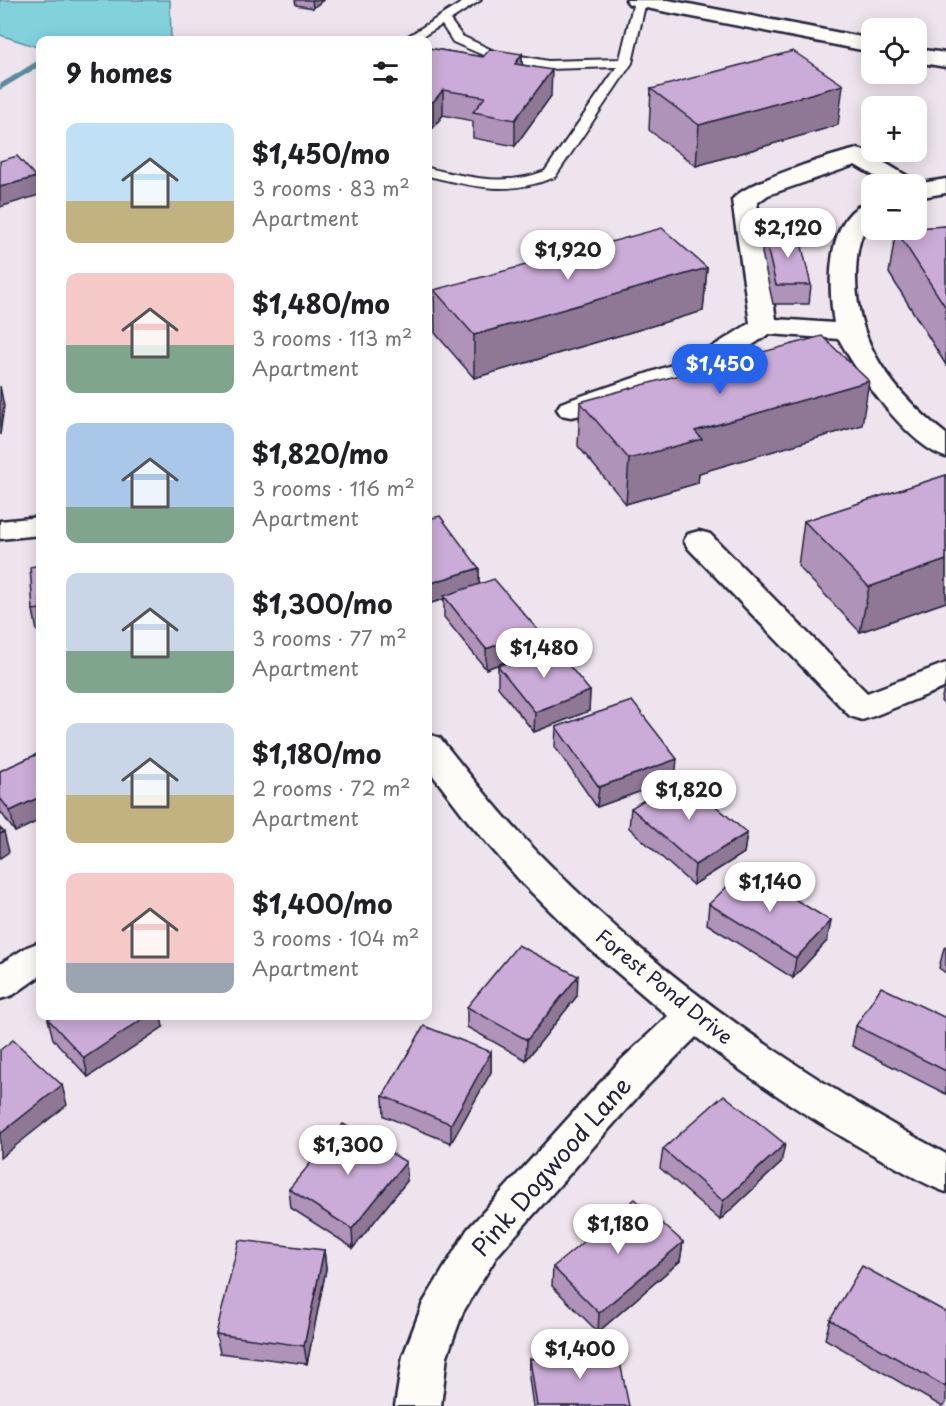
<!DOCTYPE html>
<html lang="en">
<head>
<meta charset="utf-8">
<style>
	:root { --surface:#fff; --page:#f2f2f2; --text:#202124; --muted:#757577; --accent:#2563eb }
	body { margin:0; font-family:"Playpen Sans",sans-serif; background:var(--page); color:var(--text); height:100vh; display:flex; flex-direction:column; font-size:22px; white-space:nowrap }
	* { box-sizing:border-box; margin:0 }
	p { font-size:20px; color:var(--muted) }
	.icon { flex:none; width:33px; height:33px; fill:none; stroke:currentColor; stroke-width:2; stroke-linecap:round; stroke-linejoin:round }
	.map { position:relative; flex:1; overflow:hidden }
	.sheet { position:absolute; left:36px; top:36px; width:396px; height:984px; display:flex; flex-direction:column; background:var(--surface); border-radius:12px; box-shadow:0 3px 15px #0003 }
	.sheet>* { flex:none }
	.fabs { position:absolute; left:861px; top:18px; display:grid; gap:12px }
	.fabs a { display:grid; place-items:center; width:66px; height:66px; border-radius:12px; background:var(--surface); box-shadow:0 3px 15px #0003; font-size:30px }
	.price { position:absolute; translate:-50% -51px; padding:0 14px; border-radius:21px; background:#fff; color:#222; font-size:20px; line-height:39px; filter:drop-shadow(0 2px 3px #0008) }
	.price::after { content:''; position:absolute; left:50%; top:36px; width:18px; height:14px; margin-left:-9px; background:inherit; clip-path:polygon(0 0,100% 0,50% 100%) }
	.price.active { background:var(--accent); color:#fff }
	ul { padding:0; list-style:none }
	li { display:flex; align-items:center; gap:18px; height:150px; padding:0 30px }
	li span { display:grid; place-items:center; flex:none; width:168px; height:120px; border-radius:12px; color:#555 }
	li>.icon { margin-inline-start:auto }
	span .icon { width:72px; height:72px; fill:#fffc; stroke-width:1 }
	li b { font-size:26px }
	h2 { display:flex; justify-content:space-between; align-items:center; height:72px; padding:0 30px; font-size:26px }
	.map>svg:first-child { display:block }
	.water { fill:#82d2dc; stroke:#5c8c9c; stroke-width:1.5 }
	.lines { fill:none; stroke-linecap:round; stroke-linejoin:round }
	.stream { fill:#5c8c9c; fill-rule:evenodd }
	.service-casing { stroke:#22223b; stroke-width:4 }
	.minor-casing { stroke:#22223b; stroke-width:5 }
	.secondary-casing { stroke:#22223b; stroke-width:5 }
	.service { fill:#fdfcf7; fill-rule:evenodd }
	.minor { fill:#fdfcf7; fill-rule:evenodd }
	.secondary { fill:#fdfcf7; fill-rule:evenodd }
	.wall { fill:#af93b9; stroke:#22223b; stroke-width:1.5 }
	.shaded-wall { fill:#8e7896; stroke:#22223b; stroke-width:1.5 }
	.building { fill:#cbabd7; stroke:#22223b; stroke-width:1.5 }
	.labels { text-anchor:middle; stroke-width:4.5; stroke-linejoin:round; paint-order:stroke }
	.street-label { font-size:20px; fill:#22223b; stroke:#fdfcf7 }
	.near-street-label { font-size:24px; fill:#22223b; stroke:#fdfcf7 }
</style>
</head>
<body>
<div class="map">
<svg width="946" height="1406" viewBox="0 0 946 1406">
	<rect width="100%" height="100%" fill="#eee4ed"/>
	<filter id="ink" filterUnits="userSpaceOnUse"><feTurbulence type="fractalNoise" baseFrequency=".0167" numOctaves="2"/><feDisplacementMap in="SourceGraphic" scale="12" xChannelSelector="R" yChannelSelector="G"/><feConvolveMatrix kernelMatrix="1 2 1 2 8 2 1 2 1" color-interpolation-filters="sRGB"/></filter>
	<g filter="url(#ink)">
		<!-- water -->
		<path class="water" d="M0 0H170L171 40H40V48L0 35Z"/>
		<g class="lines">
			<!-- stream -->
			<path class="stream" d="M37 61H40V66L0 90V84Z"/>
			<defs>
				<path id="service" d="M466 0H481L450 20 462 36 494 51 548 61 620 59 634 1H646L632 63 555 177C509 196 474 187 428 176V168C468 177 505 187 545 171L617 67 548 69 490 58 453 42 442 25 416 40H402Z"/>
				<g id="minor">
					<path d="M857 149 865 151 912 179 916 184 946 179V193L916 198V184H888L855 165 768 195 757 203 776 319 834 323C828 286 825 212 872 201 872 206 873 214 872 219 870 223 866 227 864 231 860 239 858 248 857 257 849 335 887 387 946 434V457C909 447 857 373 839 339L769 334 718 368 581 415 571 417 561 415 557 409 561 403 698 356 750 323 732 200C744 182 832 155 857 149Z"/>
					<path d="M40 517V535L0 539V521Z"/>
					<path d="M699 531 710 534 867 693 946 663V687L874 716 862 720 850 716 688 548 684 541 688 534Z"/>
					<path d="M428 734 440 738C475 782 510 826 550 865 666 982 801 1076 946 1154V1192C923 1184 902 1170 881 1159 816 1123 754 1082 696 1037L647 1086 497 1256 463 1312 447 1356 441 1406H395L403 1356 423 1303 467 1230 619 1062 668 1016 584 944 523 884 467 820 428 769Z"/>
					<path d="M40 942V976L13 995 0 999V964L27 947Z"/>
				</g>
				<g id="secondary">
					<path d="M626 0H668L872 39V52L636 6 629 4Z"/>
					<path d="M916 49 946 53V67L916 62Z"/>
				</g>
			</defs>
			<!-- service casing -->
			<use href="#service" class="service-casing"/>
			<!-- minor casing -->
			<use href="#minor" class="minor-casing"/>
			<!-- secondary casing -->
			<use href="#secondary" class="secondary-casing"/>
			<!-- service -->
			<use href="#service" class="service"/>
			<!-- minor -->
			<use href="#minor" class="minor"/>
			<!-- secondary -->
			<use href="#secondary" class="secondary"/>
		</g>
		<!-- wall -->
		<g class="wall">
			<path d="M295 0H323L313 8 296 5Z"/>
			<path d="M428 48 483 57 522 54V65L551 96 515 146 473 138V121L443 115 433 128 428 127Z"/>
			<path d="M651 89 838 125 696 166 649 130Z"/>
			<path d="M946 226V365L889 273 896 230Z"/>
			<path d="M764 234 811 285 809 304H773L762 253Z"/>
			<path d="M707 268 703 311 474 378 435 333 434 290Z"/>
			<path d="M580 402 862 425 699 473 698 483 626 504 578 446Z"/>
			<path d="M946 475V602L860 632 798 566 804 521Z"/>
			<path d="M40 565V630L37 631 33 610Z"/>
			<path d="M479 568V584L537 650 486 669 444 617V599L428 604Z"/>
			<path d="M498 666 590 691 589 711 534 732 498 687Z"/>
			<path d="M946 681V706L941 701Z"/>
			<path d="M556 727 675 779 597 807 555 747Z"/>
			<path d="M40 753V820L15 832 0 811V771Z"/>
			<path d="M631 808 747 833 744 853 693 885 629 828Z"/>
			<path d="M709 904 831 921 827 941 793 978 707 924Z"/>
			<path d="M946 947V973L939 968 944 948Z"/>
			<path d="M577 996 526 1060 467 1027V1007Z"/>
			<path d="M946 1018V1094L852 1046 856 1026Z"/>
			<path d="M48 1019 163 1027 88 1077 53 1039Z"/>
			<path d="M491 1052V1072L451 1143 384 1116 383 1096Z"/>
			<path d="M663 1149 781 1163 720 1220 660 1168Z"/>
			<path d="M407 1181 353 1248 291 1208 289 1189Z"/>
			<path d="M683 1242 680 1261 598 1332 552 1286 553 1267Z"/>
			<path d="M324 1250 326 1269 307 1364 220 1353 216 1334Z"/>
			<path d="M946 1312V1403L944 1406H941L825 1339 830 1320Z"/>
			<path d="M530 1359 629 1406H533L529 1378Z"/>
		</g>
		<!-- shaded-wall -->
		<g class="shaded-wall">
			<path d="M312 0H323L313 8Z"/>
			<path d="M522 54V80L515 64Z"/>
			<path d="M552 70 551 96 515 146V120Z"/>
			<path d="M843 85 838 125 696 166 699 125Z"/>
			<path d="M443 90V115L433 128V102Z"/>
			<path d="M36 177 39 195 0 207V187Z"/>
			<path d="M707 268 703 311 474 378V335Z"/>
			<path d="M869 381 862 425 699 473 698 483 626 504 629 459 695 431Z"/>
			<path d="M0 386 4 406 0 435Z"/>
			<path d="M946 560V602L860 632 869 587Z"/>
			<path d="M479 568V588L444 596V599L428 604V584Z"/>
			<path d="M538 630 537 650 486 669V649Z"/>
			<path d="M590 691 589 711 534 732 535 712Z"/>
			<path d="M677 759 675 779 597 807 599 787Z"/>
			<path d="M40 797V820L15 832 10 811Z"/>
			<path d="M4 832 9 852 0 858V834Z"/>
			<path d="M747 833 744 853 693 885 695 865Z"/>
			<path d="M831 921 827 941 793 978 796 958Z"/>
			<path d="M578 976 577 996 526 1060 527 1040Z"/>
			<path d="M147 1016H161L163 1027 88 1077 84 1058Z"/>
			<path d="M491 1052V1072L451 1143V1124Z"/>
			<path d="M62 1085 67 1105 0 1158V1134Z"/>
			<path d="M785 1144 781 1163 720 1220 723 1201Z"/>
			<path d="M406 1162 407 1181 353 1248 352 1229Z"/>
			<path d="M683 1242 680 1261 598 1332 599 1313Z"/>
			<path d="M324 1250 326 1269 307 1364 304 1346Z"/>
		</g>
		<!-- building -->
		<g class="building">
			<path d="M428 48 483 57 490 49 522 54 515 64 552 70 515 120 473 112 485 97 443 90 433 102 428 101Z"/>
			<path d="M793 51 843 85 699 125 651 89Z"/>
			<path d="M17 156 36 177 0 187V161Z"/>
			<path d="M946 226V308L896 230H916V228Z"/>
			<path d="M662 228 707 268 474 335 434 290Z"/>
			<path d="M764 234H799L811 285H776Z"/>
			<path d="M822 336 869 381 695 431 702 439 629 459 580 402Z"/>
			<path d="M946 475V560L869 587 804 521Z"/>
			<path d="M440 516 479 568 428 584V519Z"/>
			<path d="M40 565V609L33 610 30 567Z"/>
			<path d="M494 579 538 630 486 649 444 596Z"/>
			<path d="M553 646 590 691 535 712 498 666Z"/>
			<path d="M632 701 677 759 599 787 556 727Z"/>
			<path d="M40 753V797L10 811 0 798V771Z"/>
			<path d="M682 777 747 833 695 865 631 808Z"/>
			<path d="M0 828 4 832 0 834Z"/>
			<path d="M745 869 831 921 796 958 709 904Z"/>
			<path d="M518 945 578 976 527 1040 467 1007Z"/>
			<path d="M881 987 946 1018V1071L856 1026Z"/>
			<path d="M53 1016H147L84 1058 48 1019Z"/>
			<path d="M424 1026 491 1052 451 1124 383 1096Z"/>
			<path d="M13 1040 62 1085 0 1134V1050Z"/>
			<path d="M724 1095 785 1144 723 1201 663 1149Z"/>
			<path d="M343 1124 406 1162 352 1229 289 1189Z"/>
			<path d="M635 1199 683 1242 599 1313 553 1267Z"/>
			<path d="M239 1240 324 1250 304 1346 216 1334Z"/>
			<path d="M862 1266 946 1312V1387L830 1320Z"/>
			<path d="M617 1348 629 1406H537L530 1359Z"/>
		</g>
	</g>
	<g class="labels">
		<!-- street labels -->
		<g class="street-label">
			<text transform="translate(664 987) rotate(39)" y="7">Forest Pond Drive</text>
		</g>
		<!-- near-street labels -->
		<g class="near-street-label">
			<text transform="translate(552 1167) rotate(-49)" y="8">Pink Dogwood Lane</text>
		</g>
	</g>
</svg>
<div class="fabs">
<a><svg class="icon" aria-label="locate" viewBox="0 0 24 24"><circle cx="12" cy="12" r="6"/><path d="M12 2v4M12 18v4M2 12h4M18 12h4"/></svg></a>
<a>+</a>
<a>−</a>
</div>
<b class="price" style="left:788px;top:259px">$2,120</b>
<b class="price" style="left:568px;top:281px">$1,920</b>
<b class="price active" style="left:720px;top:395px">$1,450</b>
<b class="price" style="left:544px;top:679px">$1,480</b>
<b class="price" style="left:689px;top:821px">$1,820</b>
<b class="price" style="left:770px;top:913px">$1,140</b>
<b class="price" style="left:348px;top:1176px">$1,300</b>
<b class="price" style="left:618px;top:1255px">$1,180</b>
<b class="price" style="left:580px;top:1380px">$1,400</b>
<section class="sheet">
<h2>9 homes<svg class="icon" aria-label="filters" viewBox="0 0 24 24"><path d="M4 7h16M4 17h16"/><circle cx="9" cy="7" r="2"/><circle cx="15" cy="17" r="2"/></svg></h2>
<ul>
<li><span style="background:linear-gradient(#bfe0f5 65%,#c2b280 0)"><svg class="icon" aria-label="home" viewBox="0 0 24 24"><path d="M3 11l9-7 9 7M6 9v11h12V9"/></svg></span><div><b>$1,450/mo</b><p>3 rooms · 83 m²</p><p>Apartment</p></div></li>
<li><span style="background:linear-gradient(#f6c9c9 60%,#7fa58c 0)"><svg class="icon" aria-label="home" viewBox="0 0 24 24"><path d="M3 11l9-7 9 7M6 9v11h12V9"/></svg></span><div><b>$1,480/mo</b><p>3 rooms · 113 m²</p><p>Apartment</p></div></li>
<li><span style="background:linear-gradient(#a9c7e8 70%,#7fa58c 0)"><svg class="icon" aria-label="home" viewBox="0 0 24 24"><path d="M3 11l9-7 9 7M6 9v11h12V9"/></svg></span><div><b>$1,820/mo</b><p>3 rooms · 116 m²</p><p>Apartment</p></div></li>
<li><span style="background:linear-gradient(#c9d6e8 65%,#7fa58c 0)"><svg class="icon" aria-label="home" viewBox="0 0 24 24"><path d="M3 11l9-7 9 7M6 9v11h12V9"/></svg></span><div><b>$1,300/mo</b><p>3 rooms · 77 m²</p><p>Apartment</p></div></li>
<li><span style="background:linear-gradient(#c9d6e8 60%,#c2b280 0)"><svg class="icon" aria-label="home" viewBox="0 0 24 24"><path d="M3 11l9-7 9 7M6 9v11h12V9"/></svg></span><div><b>$1,180/mo</b><p>2 rooms · 72 m²</p><p>Apartment</p></div></li>
<li><span style="background:linear-gradient(#f6c9c9 75%,#9aa5b1 0)"><svg class="icon" aria-label="home" viewBox="0 0 24 24"><path d="M3 11l9-7 9 7M6 9v11h12V9"/></svg></span><div><b>$1,400/mo</b><p>3 rooms · 104 m²</p><p>Apartment</p></div></li>
</ul>
</section>
</div>
</body>
</html>
